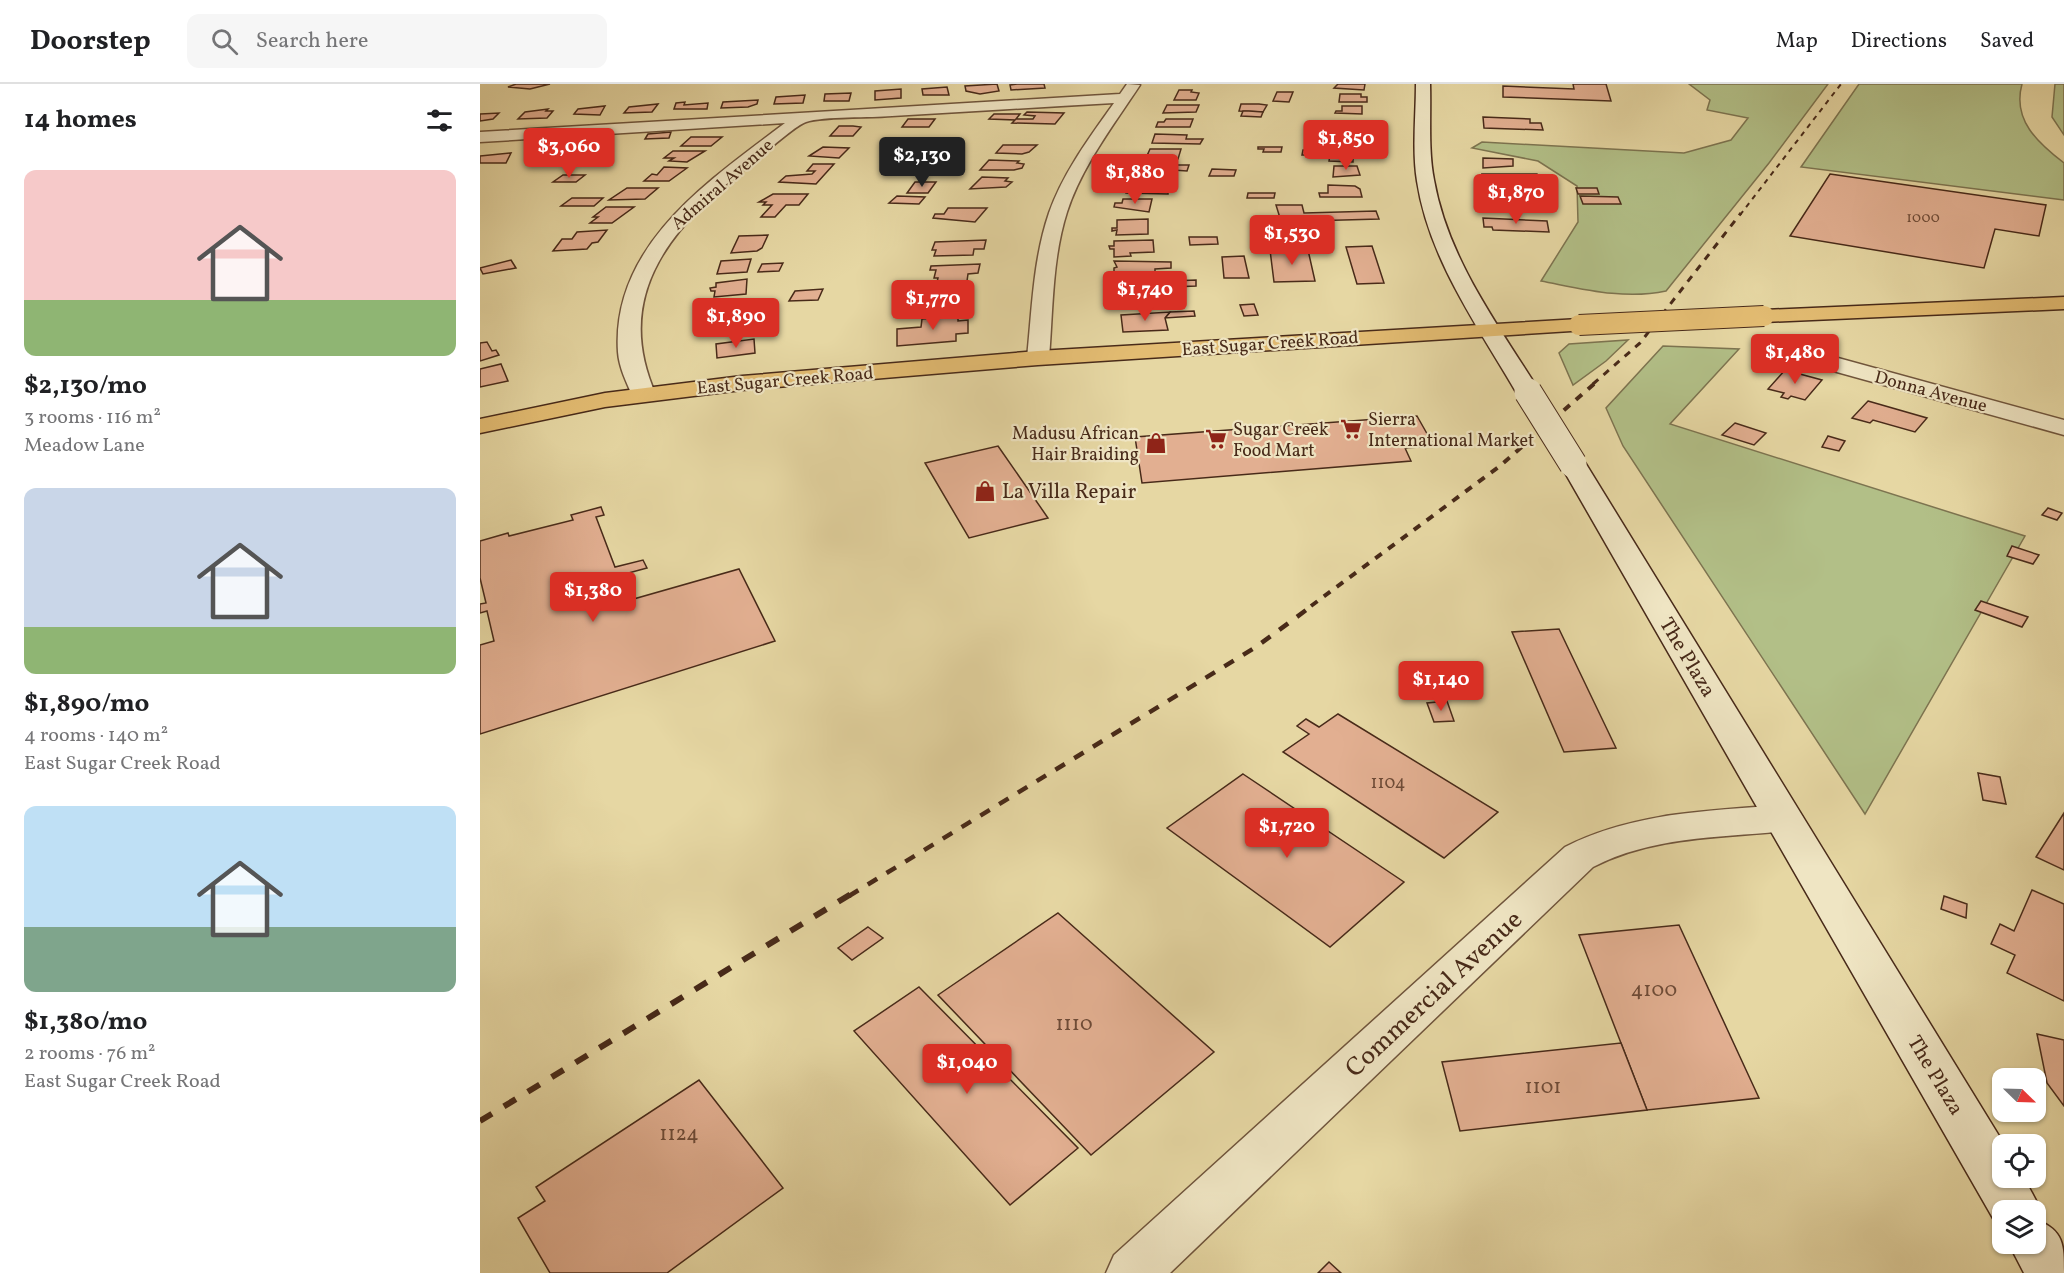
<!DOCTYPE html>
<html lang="en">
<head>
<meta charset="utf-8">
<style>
	:root { --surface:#fff; --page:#f6f6f6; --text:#202124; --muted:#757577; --line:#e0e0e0; --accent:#d93025 }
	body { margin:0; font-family:Vollkorn,serif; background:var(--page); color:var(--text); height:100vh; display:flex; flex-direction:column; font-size:22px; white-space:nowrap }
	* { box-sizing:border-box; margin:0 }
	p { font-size:20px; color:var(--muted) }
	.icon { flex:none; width:33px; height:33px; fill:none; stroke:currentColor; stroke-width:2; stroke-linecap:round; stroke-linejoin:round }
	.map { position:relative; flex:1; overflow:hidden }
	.details { display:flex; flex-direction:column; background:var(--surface); width:480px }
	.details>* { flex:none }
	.needle { width:39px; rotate:113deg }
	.tools { position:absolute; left:1512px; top:984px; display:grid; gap:12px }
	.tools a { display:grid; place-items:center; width:54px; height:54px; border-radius:12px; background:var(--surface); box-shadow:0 2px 4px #0004; font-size:30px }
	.price { position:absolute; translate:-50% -51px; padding:0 14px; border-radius:6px; background:var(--accent); color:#fff; font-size:20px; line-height:39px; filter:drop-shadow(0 2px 3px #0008) }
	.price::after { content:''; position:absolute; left:50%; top:36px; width:18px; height:14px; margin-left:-9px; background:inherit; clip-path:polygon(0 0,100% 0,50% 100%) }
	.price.active { background:#222; color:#fff }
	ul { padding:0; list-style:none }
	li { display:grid; align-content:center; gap:12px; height:318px; padding:0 24px }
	li span { display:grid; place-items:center; height:186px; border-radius:12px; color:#555 }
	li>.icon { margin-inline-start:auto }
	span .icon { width:108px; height:108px; fill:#fffc; stroke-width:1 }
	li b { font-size:26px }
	h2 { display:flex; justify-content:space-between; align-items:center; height:72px; padding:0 24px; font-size:26px }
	header { display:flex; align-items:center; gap:36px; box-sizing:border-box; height:84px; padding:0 30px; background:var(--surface); border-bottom:2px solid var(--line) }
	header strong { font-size:28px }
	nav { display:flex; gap:33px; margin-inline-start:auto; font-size:21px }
	.search { width:420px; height:54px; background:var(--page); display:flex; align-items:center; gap:15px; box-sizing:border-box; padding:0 21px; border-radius:12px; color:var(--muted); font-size:22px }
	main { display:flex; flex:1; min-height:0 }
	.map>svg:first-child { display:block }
	.green { fill:#b2bf87; stroke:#7d7450; stroke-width:1.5 }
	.building { fill:#e2af91; stroke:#482a19; stroke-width:1.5 }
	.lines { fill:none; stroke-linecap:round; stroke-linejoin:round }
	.minor-casing { stroke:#70553c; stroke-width:3 }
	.secondary-casing { stroke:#482a19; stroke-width:3 }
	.primary-casing { stroke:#482a19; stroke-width:3 }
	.minor { fill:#efe5c3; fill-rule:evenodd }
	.secondary { fill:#efe5c3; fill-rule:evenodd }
	.primary { fill:#e3bc72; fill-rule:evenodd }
	.rail-far4 { stroke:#482a19; stroke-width:2; stroke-dasharray:5 5; stroke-linecap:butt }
	.rail-far3 { stroke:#482a19; stroke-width:3; stroke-dasharray:7 7; stroke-linecap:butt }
	.rail-far2 { stroke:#482a19; stroke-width:4; stroke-dasharray:8 8; stroke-linecap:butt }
	.rail-far1 { stroke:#482a19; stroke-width:4.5; stroke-dasharray:11 11; stroke-linecap:butt }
	.rail { stroke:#482a19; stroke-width:6; stroke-dasharray:14 14; stroke-linecap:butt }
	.secondary-bridge-casing { stroke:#482a19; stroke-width:29; stroke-linecap:butt }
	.primary-bridge-casing { stroke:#482a19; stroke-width:22; stroke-linecap:butt }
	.secondary-bridge { stroke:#efe5c3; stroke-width:27 }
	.primary-bridge { stroke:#e3bc72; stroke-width:20 }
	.labels { text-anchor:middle; stroke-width:4.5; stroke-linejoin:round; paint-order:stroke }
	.far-number-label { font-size:15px; fill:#6e4b37 }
	.far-street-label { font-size:18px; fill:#482a19; stroke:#efe5c3 }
	.far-poi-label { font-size:18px; fill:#482a19; stroke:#efe5c3; text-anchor:start }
	.number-label { font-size:18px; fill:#6e4b37 }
	.poi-label { font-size:21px; fill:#482a19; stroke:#efe5c3; text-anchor:start }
	.street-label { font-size:21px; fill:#482a19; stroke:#efe5c3 }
	.near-number-label { font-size:21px; fill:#6e4b37 }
	.near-street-label { font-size:26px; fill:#482a19; stroke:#efe5c3 }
</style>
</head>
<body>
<header>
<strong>Doorstep</strong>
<div class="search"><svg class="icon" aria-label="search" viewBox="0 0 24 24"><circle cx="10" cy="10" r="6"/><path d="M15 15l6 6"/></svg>Search here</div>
<nav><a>Map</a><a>Directions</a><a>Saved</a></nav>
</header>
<main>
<section class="details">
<h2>14 homes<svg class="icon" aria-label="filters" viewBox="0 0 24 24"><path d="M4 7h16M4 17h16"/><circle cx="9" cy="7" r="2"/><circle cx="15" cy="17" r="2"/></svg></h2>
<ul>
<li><span style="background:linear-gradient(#f6c9c9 70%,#8fb573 0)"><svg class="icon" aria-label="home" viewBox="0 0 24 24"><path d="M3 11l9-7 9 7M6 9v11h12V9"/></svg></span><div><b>$2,130/mo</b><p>3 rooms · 116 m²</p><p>Meadow Lane</p></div></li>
<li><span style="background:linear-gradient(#c9d6e8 75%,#8fb573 0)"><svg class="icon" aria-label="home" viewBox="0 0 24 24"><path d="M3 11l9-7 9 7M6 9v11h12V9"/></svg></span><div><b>$1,890/mo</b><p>4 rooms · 140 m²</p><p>East Sugar Creek Road</p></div></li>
<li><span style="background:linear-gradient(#bfe0f5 65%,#7fa58c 0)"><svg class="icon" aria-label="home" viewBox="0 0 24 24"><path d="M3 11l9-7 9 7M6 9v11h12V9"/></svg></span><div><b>$1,380/mo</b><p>2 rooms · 76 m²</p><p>East Sugar Creek Road</p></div></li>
</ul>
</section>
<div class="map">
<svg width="1584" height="1189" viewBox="0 0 1584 1189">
	<rect width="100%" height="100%" fill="#e6d7a3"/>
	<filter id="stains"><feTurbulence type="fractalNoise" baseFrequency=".00333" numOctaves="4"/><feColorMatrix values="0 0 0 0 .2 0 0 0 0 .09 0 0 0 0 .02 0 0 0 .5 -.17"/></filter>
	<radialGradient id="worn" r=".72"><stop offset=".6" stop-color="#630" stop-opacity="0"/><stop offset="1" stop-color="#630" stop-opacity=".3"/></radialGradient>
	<!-- green -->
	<g class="green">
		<path d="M1209 0H1348L1289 79 1186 207C1144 216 1103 205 1061 197L1098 138 1097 102 1058 77 992 64 1002 58 1204 69 1251 56 1268 34 1227 26 1230 16Z"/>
		<path d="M1379 0H1542C1532 36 1558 59 1584 79V116L1321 83Z"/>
		<path d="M1575 0H1584V51L1572 33Z"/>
		<path d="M1148 256 1126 277 1093 301 1079 269 1089 260Z"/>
		<path d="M1183 262 1259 265 1190 340 1545 452 1385 730 1143 362 1126 324Z"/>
	</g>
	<!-- building -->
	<g class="building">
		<path d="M36 0H70L50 5 28 3Z"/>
		<path d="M517 0 519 7 500 10 486 7 485 2Z"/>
		<path d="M537 0H564L565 4 531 6 530 1Z"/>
		<path d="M858 0H885L884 6 854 4Z"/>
		<path d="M1093 0H1126L1131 17 1023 13V2L1094 5Z"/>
		<path d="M467 3 469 11H443L442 5Z"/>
		<path d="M421 5V14L395 16V7Z"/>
		<path d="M699 6H712L711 8 719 9 716 16H694Z"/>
		<path d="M797 8H813L809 18 793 17Z"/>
		<path d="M371 9 369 17H344L345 10Z"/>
		<path d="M860 10H881V13H887V18H859Z"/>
		<path d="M325 11 323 19 294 20 296 13Z"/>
		<path d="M278 16 277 20 268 23 241 24 243 18Z"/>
		<path d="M205 18 204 21 228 19 227 25H194L196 19Z"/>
		<path d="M178 20 172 28 144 29 149 23Z"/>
		<path d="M761 20H779L787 21 783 28 759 27Z"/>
		<path d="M687 21H719L716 28 683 29Z"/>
		<path d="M125 22 120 31 94 30 98 25Z"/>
		<path d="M862 22H882V30L855 29 856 27H862Z"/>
		<path d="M68 25 66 27H73L67 34 38 35 45 28Z"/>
		<path d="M763 27H769L783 28 781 33 761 32Z"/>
		<path d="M547 28 584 29 575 40 532 39 535 36 509 35 514 30H540L536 35H553L555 32 544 31Z"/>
		<path d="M19 29 13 35 0 37V30Z"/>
		<path d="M1003 33 1050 35V39H1061L1063 46 1004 44Z"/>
		<path d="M428 35H455L449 43H422Z"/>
		<path d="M686 35H713L710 43H676L678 38H684Z"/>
		<path d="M856 37 884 38 883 44 855 46Z"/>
		<path d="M359 42H373L381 43 373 52H350Z"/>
		<path d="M191 48 189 54 165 55 168 50Z"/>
		<path d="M858 49 868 51H882L877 61H866L855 59Z"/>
		<path d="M675 50 707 51 706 55H723L720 60 672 59Z"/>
		<path d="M211 53H242L231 62H201Z"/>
		<path d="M523 61H557L549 68 542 70 516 69Z"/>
		<path d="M343 63 369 64 359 74 329 72Z"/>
		<path d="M778 63H802L801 68H783L784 65H778Z"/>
		<path d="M94 64 91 67H98L92 75 57 74 64 66Z"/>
		<path d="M670 65H701L698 75 666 74Z"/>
		<path d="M823 66 880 68 879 74H873V78L849 77 850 71H822Z"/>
		<path d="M193 67H225L207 78 189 77 194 74H184Z"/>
		<path d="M31 69 26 79H0V72Z"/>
		<path d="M1003 74 1033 75V82L1003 84Z"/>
		<path d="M509 76 539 77 537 79 544 80 542 84 534 86H500Z"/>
		<path d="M333 80H354L336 100 299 98 306 92 332 90 335 87H327Z"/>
		<path d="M664 80 689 81H709L707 87 693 86 691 90 684 91 653 90 656 82Z"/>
		<path d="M854 82H877L880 91 853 93Z"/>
		<path d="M184 83 207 84 189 97H164L172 90 177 91Z"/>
		<path d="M732 85 756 86 754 92H729Z"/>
		<path d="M1002 90H1057L1060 98H1051L1052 101H1005Z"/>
		<path d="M1350 90 1566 121 1559 152 1515 145 1504 184 1310 152Z"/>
		<path d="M83 91H105L96 98H73Z"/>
		<path d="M502 93 528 94 525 97 532 98 526 103 490 105Z"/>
		<path d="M435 98H456L448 109H427Z"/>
		<path d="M650 98H683L680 106H688V110L646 109V105H640L641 102H649Z"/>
		<path d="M848 101 875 102 880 105 882 113H840L839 109H848Z"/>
		<path d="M147 104H178L165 115 129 116Z"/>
		<path d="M1096 104H1117L1119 110H1098Z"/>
		<path d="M768 109H795L794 114H767Z"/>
		<path d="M1009 109H1033L1037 122H1013Z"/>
		<path d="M293 110H328L319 121H306L295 133H281L292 121H283L286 118H279Z"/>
		<path d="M417 112 445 113 439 120 409 119Z"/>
		<path d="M1100 112 1138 113 1141 120H1103Z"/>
		<path d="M92 114H123L114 122H81Z"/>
		<path d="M643 115H672L669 128 634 123 635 119H642Z"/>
		<path d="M796 121H822L824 129 896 127 899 135 827 137 826 133 800 134Z"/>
		<path d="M126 123H154L132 139H110L118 133H113Z"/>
		<path d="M468 124H507L495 138 453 134 455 130H464Z"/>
		<path d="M1003 134 1067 137 1069 148 1013 146 1012 143H1004Z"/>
		<path d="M668 135V150L636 151 637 146 632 147V144H637V136Z"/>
		<path d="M127 146 118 158 112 159 107 165 73 167 82 155H92L97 148Z"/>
		<path d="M288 151 282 164 277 167 251 169 259 152Z"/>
		<path d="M709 153H737L738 160 710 161Z"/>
		<path d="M506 156 504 165H494L493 171 454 172 456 166H452L455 158Z"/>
		<path d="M673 156 674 168 650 169 651 172 634 173V165H630L629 162H634V157Z"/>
		<path d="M892 162 904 199 877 200 866 163Z"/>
		<path d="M790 166H828L835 197 794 198Z"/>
		<path d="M764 172 769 194H744L742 173Z"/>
		<path d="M271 175 267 188 237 190 241 177Z"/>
		<path d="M31 176 36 184 3 190 0 184Z"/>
		<path d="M634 177 691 178V184L675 185V195L637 197V190H634V184L637 183Z"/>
		<path d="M303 179 299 187 278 188 282 180Z"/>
		<path d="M500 180 498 189 488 190 487 197 457 198 458 194H454L456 186H450L451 182Z"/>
		<path d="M267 195 266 210 234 213 235 207H231L230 204 236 203V199Z"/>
		<path d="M716 196V202L692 203 691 197Z"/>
		<path d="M481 202 477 221 443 223 448 204Z"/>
		<path d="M678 204 681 219 638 225 636 206Z"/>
		<path d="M343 205 338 216 309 217 315 207Z"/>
		<path d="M774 220 778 231 764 232 760 221Z"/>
		<path d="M714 227 715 232 685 234 690 228Z"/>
		<path d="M690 228 685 234 688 246 643 248 641 231Z"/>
		<path d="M478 232V237L488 236V249L476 250V257L417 262V245L441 243 442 235Z"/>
		<path d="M274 255 275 269 237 274 236 260Z"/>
		<path d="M7 258 12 267 16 266 19 271 0 277V259Z"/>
		<path d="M21 280 28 297 0 303V285Z"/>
		<path d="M1305 286 1342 296 1325 316 1311 312 1308 315 1301 313 1304 309 1288 305Z"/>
		<path d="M1388 317 1447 334 1435 348 1393 336 1390 339 1372 334Z"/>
		<path d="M937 332 954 362 925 364 931 377 662 399 655 353Z"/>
		<path d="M1255 339 1286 349 1274 361 1242 351Z"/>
		<path d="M1348 352 1365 357 1359 367 1342 363Z"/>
		<path d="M518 362 568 434 489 454 445 379Z"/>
		<path d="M121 423 124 431 116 433 135 483 163 476 167 484 141 491 150 516 259 485 295 557 0 650V561L14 557 7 527 0 529V520L6 519 0 494V457L28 449 29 452 93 436 91 431Z"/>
		<path d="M1568 424 1582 429 1577 436 1562 431Z"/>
		<path d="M1532 462 1559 471 1553 480 1527 472Z"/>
		<path d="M1501 517 1548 533 1542 543 1495 526Z"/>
		<path d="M1079 545 1136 664 1084 668 1032 548Z"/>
		<path d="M967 617 974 637 954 638 947 619Z"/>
		<path d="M858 630 1018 728 964 774 803 668 829 650 817 642 826 635 839 643Z"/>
		<path d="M1498 689 1520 693 1526 720 1503 716Z"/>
		<path d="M763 690 924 798 850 863 687 744Z"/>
		<path d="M1584 729V786L1556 773Z"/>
		<path d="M1552 806 1584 820V917L1527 889 1535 871 1511 860 1520 840 1534 847Z"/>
		<path d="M1464 812 1487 820 1486 834 1461 825Z"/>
		<path d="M578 829 734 968 611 1071 458 911Z"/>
		<path d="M1199 841 1279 1014 1167 1026 1099 851Z"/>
		<path d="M388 843 403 854 372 876 358 864Z"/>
		<path d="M439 903 598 1064 530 1121 374 947Z"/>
		<path d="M1557 950 1584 956V1022L1567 999Z"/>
		<path d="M1141 959 1167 1026 980 1047 962 978Z"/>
		<path d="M219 996 303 1104 187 1189H70L38 1134 65 1117 56 1103Z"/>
		<path d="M849 1178 861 1189H838Z"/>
	</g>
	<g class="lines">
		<defs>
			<g id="minor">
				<path d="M647 0 660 1C633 42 602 82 587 128 572 175 573 226 569 274L566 279H550L547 274C552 226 553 176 569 129 583 89 609 54 634 19 560 23 486 28 412 32 392 34 343 32 326 38 316 41 286 68 276 76 198 137 129 206 176 311L172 316H156L152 311C146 297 139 283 138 268 131 161 230 96 305 39L0 58V48L640 10Z"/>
				<path d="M1318 263 1584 336V351L1310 275 1307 270 1310 265Z"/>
				<path d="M1304 721 1317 725 1323 734 1317 743 1304 747C1239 754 1172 752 1113 783L690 1189H626L634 1171 1085 763C1154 728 1229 727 1304 721Z"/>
			</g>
			<g id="secondary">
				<path d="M936 0H950C951 31 948 66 954 96 968 175 1018 241 1060 308L1056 313H1040L1036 308C997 241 949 175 937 97 932 66 936 31 936 0Z"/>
				<path d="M1093 372 1102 374 1106 380 1524 1060 1522 1094H1544L1561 1126 1557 1136C1584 1147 1584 1161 1584 1189H1544L1529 1160H1556V1126H1522V1145L1518 1143 1080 380 1084 374Z"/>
			</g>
			<g id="primary">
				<path d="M1584 213V225L1284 238 1276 237 1273 232 1276 227 1284 226Z"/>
				<path d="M1099 235 1107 236 1110 241 1107 246 558 281 262 306 125 323 0 349V335L125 309 262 292 558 267Z"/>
			</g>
		</defs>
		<!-- minor casing -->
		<use href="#minor" class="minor-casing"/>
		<!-- secondary casing -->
		<use href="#secondary" class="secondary-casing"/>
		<!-- primary casing -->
		<use href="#primary" class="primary-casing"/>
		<!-- minor -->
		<use href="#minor" class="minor"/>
		<!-- secondary -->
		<use href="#secondary" class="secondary"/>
		<!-- primary -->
		<use href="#primary" class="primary"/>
		<!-- rail-far4 -->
		<path class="rail-far4" d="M1260 131 1361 0"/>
		<!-- rail-far3 -->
		<path class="rail-far3" d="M1113 300 1160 259 1261 129"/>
		<!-- rail-far2 -->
		<path class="rail-far2" d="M831 522 1020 382 1115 299"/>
		<!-- rail-far1 -->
		<path class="rail-far1" d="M369 812 776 563 833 521"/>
		<!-- rail -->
		<path class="rail" d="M0 1037 371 810"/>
		<defs>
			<path id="secondary-bridge" d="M1048 308 1093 380"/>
			<path id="primary-bridge" d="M1099 241 1284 232"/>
		</defs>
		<!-- secondary-bridge casing -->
		<use href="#secondary-bridge" class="secondary-bridge-casing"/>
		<!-- primary-bridge casing -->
		<use href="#primary-bridge" class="primary-bridge-casing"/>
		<!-- secondary-bridge -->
		<use href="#secondary-bridge" class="secondary-bridge"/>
		<!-- primary-bridge -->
		<use href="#primary-bridge" class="primary-bridge"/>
	</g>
	<!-- icons -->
	<defs>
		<symbol id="supermarket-bare" viewBox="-9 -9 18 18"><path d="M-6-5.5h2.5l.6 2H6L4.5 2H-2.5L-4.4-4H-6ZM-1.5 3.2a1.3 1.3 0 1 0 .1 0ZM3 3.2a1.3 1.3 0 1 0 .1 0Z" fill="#8f2418" stroke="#efe5c3" stroke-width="2.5" paint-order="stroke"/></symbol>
		<symbol id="shop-bare" viewBox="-9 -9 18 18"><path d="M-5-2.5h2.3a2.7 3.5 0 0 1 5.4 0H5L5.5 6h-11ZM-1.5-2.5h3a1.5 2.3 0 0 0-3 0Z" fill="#8f2418" stroke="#efe5c3" stroke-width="2.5" paint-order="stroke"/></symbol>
	</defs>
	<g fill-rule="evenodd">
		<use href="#supermarket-bare" x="856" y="330" width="30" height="30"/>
		<use href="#supermarket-bare" x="721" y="340" width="30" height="30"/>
		<use href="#shop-bare" x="661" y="344" width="30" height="30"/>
		<use href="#shop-bare" x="490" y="392" width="30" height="30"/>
	</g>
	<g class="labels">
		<!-- far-number labels -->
		<g class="far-number-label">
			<text x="1443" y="138">1000</text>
		</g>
		<!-- far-street labels -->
		<g class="far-street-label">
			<text transform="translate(242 100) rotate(-41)" y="6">Admiral Avenue</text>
			<text transform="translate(790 259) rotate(-4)" y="6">East Sugar Creek Road</text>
			<text transform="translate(305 296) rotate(-5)" y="6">East Sugar Creek Road</text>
			<text transform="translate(1451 307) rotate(15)" y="6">Donna Avenue</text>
		</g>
		<!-- far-poi labels -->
		<g class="far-poi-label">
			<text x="888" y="341">Sierra<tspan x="888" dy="21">International Market</tspan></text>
			<text x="753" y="351">Sugar Creek<tspan x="753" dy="21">Food Mart</tspan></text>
			<text x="659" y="355" text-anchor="end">Madusu African<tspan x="659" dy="21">Hair Braiding</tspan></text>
		</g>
		<!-- number labels -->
		<g class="number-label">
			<text x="908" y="704">1104</text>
		</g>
		<!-- poi labels -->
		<g class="poi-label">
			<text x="522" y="414">La Villa Repair</text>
		</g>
		<!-- street labels -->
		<g class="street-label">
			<text transform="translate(1208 573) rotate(59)" y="7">The Plaza</text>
			<text transform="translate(1456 991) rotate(59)" y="7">The Plaza</text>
		</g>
		<!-- near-number labels -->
		<g class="near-number-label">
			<text x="1174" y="912">4100</text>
			<text x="594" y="946">1110</text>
			<text x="1063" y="1009">1101</text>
			<text x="199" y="1056">1124</text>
		</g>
		<!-- near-street labels -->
		<g class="near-street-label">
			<text transform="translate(953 909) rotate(-43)" y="9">Commercial Avenue</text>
		</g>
	</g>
	<rect width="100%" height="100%" filter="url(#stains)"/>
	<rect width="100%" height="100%" fill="url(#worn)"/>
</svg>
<div class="tools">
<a><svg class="needle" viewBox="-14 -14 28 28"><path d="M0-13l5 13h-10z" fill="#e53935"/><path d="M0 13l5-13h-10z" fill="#757577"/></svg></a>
<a><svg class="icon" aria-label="locate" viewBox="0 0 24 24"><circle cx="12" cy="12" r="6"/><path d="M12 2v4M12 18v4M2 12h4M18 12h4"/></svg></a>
<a><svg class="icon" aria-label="layers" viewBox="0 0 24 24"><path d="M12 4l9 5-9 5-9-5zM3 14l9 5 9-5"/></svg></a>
</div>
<b class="price" style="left:866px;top:87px">$1,850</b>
<b class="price" style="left:89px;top:95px">$3,060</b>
<b class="price active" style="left:442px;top:104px">$2,130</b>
<b class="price" style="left:655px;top:121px">$1,880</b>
<b class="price" style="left:1036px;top:141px">$1,870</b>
<b class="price" style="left:812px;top:182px">$1,530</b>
<b class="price" style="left:665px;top:238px">$1,740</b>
<b class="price" style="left:453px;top:247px">$1,770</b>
<b class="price" style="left:256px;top:265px">$1,890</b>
<b class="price" style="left:1315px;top:301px">$1,480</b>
<b class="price" style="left:113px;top:539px">$1,380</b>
<b class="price" style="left:961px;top:628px">$1,140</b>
<b class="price" style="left:807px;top:775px">$1,720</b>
<b class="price" style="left:487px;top:1011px">$1,040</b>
</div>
</main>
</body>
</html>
